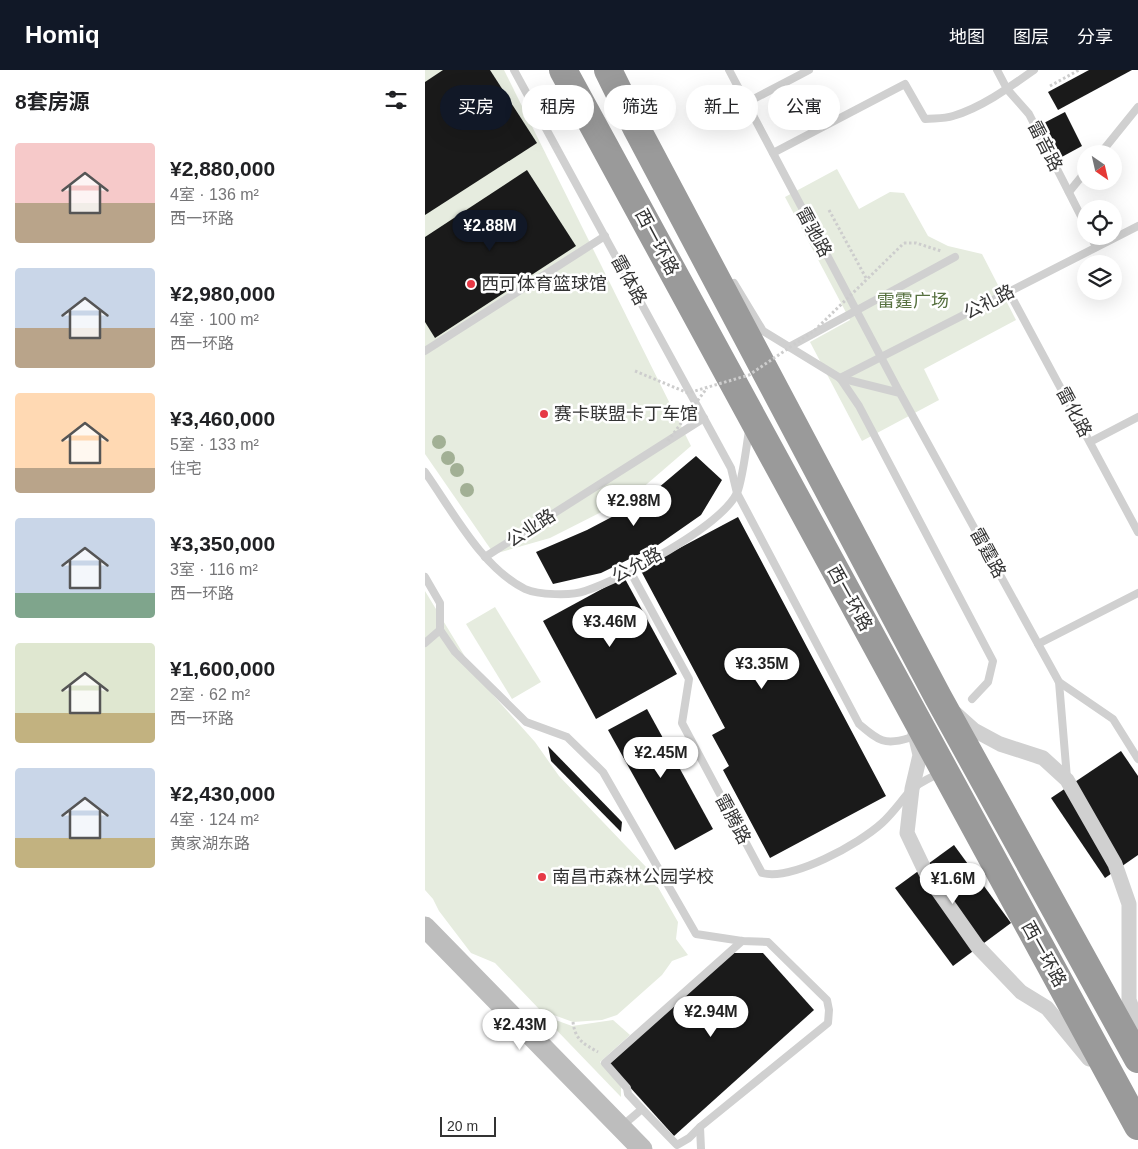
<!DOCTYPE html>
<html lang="zh">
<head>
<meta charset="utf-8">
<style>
	:root { --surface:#fff; --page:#f2f2f2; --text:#202124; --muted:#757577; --accent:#111827 }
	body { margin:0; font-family:Arial,"Noto Sans SC",sans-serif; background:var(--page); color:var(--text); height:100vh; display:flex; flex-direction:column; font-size:19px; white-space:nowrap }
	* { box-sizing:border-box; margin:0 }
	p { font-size:16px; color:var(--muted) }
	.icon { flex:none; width:28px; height:28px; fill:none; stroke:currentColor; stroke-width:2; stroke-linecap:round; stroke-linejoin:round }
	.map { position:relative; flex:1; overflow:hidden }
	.drawer { display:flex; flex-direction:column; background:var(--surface); width:425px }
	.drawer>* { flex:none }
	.guide { position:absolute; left:15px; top:15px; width:475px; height:45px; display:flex; gap:10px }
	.needle { width:32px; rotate:146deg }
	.tools { position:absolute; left:652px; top:75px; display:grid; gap:10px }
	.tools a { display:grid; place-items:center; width:45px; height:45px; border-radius:50%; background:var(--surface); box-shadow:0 5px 20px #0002; font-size:25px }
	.scale { position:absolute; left:15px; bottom:12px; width:56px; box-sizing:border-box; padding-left:5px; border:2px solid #333; border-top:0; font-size:14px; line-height:18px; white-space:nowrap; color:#333; -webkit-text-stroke:4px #fff; paint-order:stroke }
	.price { position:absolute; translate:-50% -42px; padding:0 11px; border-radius:18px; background:#fff; color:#222; font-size:16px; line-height:32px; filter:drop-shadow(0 1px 2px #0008) }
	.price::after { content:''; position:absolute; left:50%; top:30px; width:15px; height:11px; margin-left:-8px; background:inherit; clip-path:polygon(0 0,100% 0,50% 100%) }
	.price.on { background:var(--accent); color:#fff }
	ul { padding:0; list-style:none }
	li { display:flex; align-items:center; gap:15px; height:125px; padding:0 15px }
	li span { display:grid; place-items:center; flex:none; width:140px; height:100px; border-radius:5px; color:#555 }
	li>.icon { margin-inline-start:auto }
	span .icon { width:60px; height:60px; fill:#fffc; stroke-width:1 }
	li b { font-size:21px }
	h2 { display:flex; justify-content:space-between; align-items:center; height:60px; padding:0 15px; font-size:21px }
	.chip { padding:0 18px; border-radius:22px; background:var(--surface); box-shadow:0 5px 20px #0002; font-size:18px; line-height:45px }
	.chip.on { background:var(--accent); color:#fff }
	header { display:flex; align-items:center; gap:30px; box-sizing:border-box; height:70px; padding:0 25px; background:var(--accent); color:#fff }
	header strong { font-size:24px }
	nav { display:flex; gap:28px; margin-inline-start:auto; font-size:18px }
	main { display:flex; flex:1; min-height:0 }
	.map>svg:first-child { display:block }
	.green { fill:#e6ecdf }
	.building { fill:#1a1a1a }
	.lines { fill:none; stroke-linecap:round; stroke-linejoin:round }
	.path { stroke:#cdcdcd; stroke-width:3; stroke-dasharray:2.5 2.5; stroke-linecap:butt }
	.lane { stroke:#d0d0d0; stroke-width:8 }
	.street { stroke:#d0d0d0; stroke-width:15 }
	.secondary { stroke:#bdbdbd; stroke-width:21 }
	.highway { stroke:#9a9a9a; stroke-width:28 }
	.path-bridge { stroke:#cdcdcd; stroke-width:3; stroke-dasharray:2.5 2.5; stroke-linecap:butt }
	.tree { fill:#a2b095 }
	.poi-dot { fill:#e63946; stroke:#fff; stroke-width:2 }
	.labels { text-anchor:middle; stroke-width:5; stroke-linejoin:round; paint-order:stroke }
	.street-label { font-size:18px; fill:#333; stroke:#fff }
	.poi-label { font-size:18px; fill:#333; stroke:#fff; text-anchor:start }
	.park-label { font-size:18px; fill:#56703f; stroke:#fff }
</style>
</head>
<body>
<header>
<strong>Homiq</strong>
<nav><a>地图</a><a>图层</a><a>分享</a></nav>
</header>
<main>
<section class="drawer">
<h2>8套房源<svg class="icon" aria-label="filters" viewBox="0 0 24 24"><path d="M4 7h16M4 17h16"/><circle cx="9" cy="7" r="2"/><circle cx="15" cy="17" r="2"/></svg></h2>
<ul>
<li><span style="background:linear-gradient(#f6c9c9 60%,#b9a48a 0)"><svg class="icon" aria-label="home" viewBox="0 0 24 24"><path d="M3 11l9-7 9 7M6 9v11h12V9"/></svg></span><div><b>¥2,880,000</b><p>4室 · 136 m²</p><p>西一环路</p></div></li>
<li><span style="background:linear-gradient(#c9d6e8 60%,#b9a48a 0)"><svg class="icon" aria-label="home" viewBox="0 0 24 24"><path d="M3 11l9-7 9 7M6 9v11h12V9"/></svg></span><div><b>¥2,980,000</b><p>4室 · 100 m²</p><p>西一环路</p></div></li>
<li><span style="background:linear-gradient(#ffd9b3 75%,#b9a48a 0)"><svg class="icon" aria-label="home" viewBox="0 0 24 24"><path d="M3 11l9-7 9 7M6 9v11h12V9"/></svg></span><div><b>¥3,460,000</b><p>5室 · 133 m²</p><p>住宅</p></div></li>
<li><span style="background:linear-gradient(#c9d6e8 75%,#7fa58c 0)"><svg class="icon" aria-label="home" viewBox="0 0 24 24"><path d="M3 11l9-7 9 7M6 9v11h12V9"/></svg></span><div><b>¥3,350,000</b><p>3室 · 116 m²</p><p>西一环路</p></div></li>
<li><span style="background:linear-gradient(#dfe7d0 70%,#c2b280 0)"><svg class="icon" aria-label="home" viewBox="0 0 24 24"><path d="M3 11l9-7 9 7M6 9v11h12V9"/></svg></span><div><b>¥1,600,000</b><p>2室 · 62 m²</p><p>西一环路</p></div></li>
<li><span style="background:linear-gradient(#c9d6e8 70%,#c2b280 0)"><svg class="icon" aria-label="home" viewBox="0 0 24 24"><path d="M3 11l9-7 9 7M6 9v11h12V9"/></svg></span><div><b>¥2,430,000</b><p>4室 · 124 m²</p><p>黄家湖东路</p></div></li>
</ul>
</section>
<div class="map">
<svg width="713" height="1079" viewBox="0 0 713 1079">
	<rect width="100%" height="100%" fill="#fff"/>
	<!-- green -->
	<g class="green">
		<path d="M0 0H79L266 376 208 426 125 468 69 484 0 384Z"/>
		<path d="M412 99 434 139 465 122 479 123 503 166 523 176 557 184 591 250 499 299 514 330 437 371 385 272 425 250 360 127Z"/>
		<path d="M0 521 53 608 110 672 134 706 222 798 253 852 251 869 263 885 247 891 237 905 192 945 177 950 148 952 115 940 70 893 46 883 14 841 8 829 0 820Z"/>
		<path d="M70 537 116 612 87 629 41 554Z"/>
		<path d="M117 945 147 956 188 950 205 965 175 992 196 1016V1027Z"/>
	</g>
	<!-- building -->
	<g class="building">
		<path d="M18 0H65L112 73 0 145V12Z"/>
		<path d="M664 0H707L633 40 623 22Z"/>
		<path d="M640 42 657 76 633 89 615 55Z"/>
		<path d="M102 100 151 176 10 268 0 252V167Z"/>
		<path d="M271 386 297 410 276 445 233 475 176 503 128 514 111 482 162 460 202 439 226 424Z"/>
		<path d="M313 447 461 726 345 788 298 700 304 696 287 665 300 658 215 499Z"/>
		<path d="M199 507 252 604 171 649 118 551Z"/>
		<path d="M222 639 288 759 250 780 183 660Z"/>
		<path d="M123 676 197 752 196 762 126 691Z"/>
		<path d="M696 681 713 706V785L680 808 626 728Z"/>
		<path d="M529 775 586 853 528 896 470 818Z"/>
		<path d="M307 883H338L389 940 249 1066 184 994Z"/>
	</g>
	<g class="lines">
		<!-- path -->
		<g class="path">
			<path d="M625 16 654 0"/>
			<path d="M404 140 441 208"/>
			<path d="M479 173H491L516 181"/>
			<path d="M148 952C150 970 159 974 173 982"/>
		</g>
		<!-- lane -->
		<g class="lane">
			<path d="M89 0 306 398 312 423 434 654C453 670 459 676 484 668"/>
			<path d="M304 0 475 323"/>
			<path d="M572 0 582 19 604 44 661 156"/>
			<path d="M321 33 384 0"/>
			<path d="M348 83 480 14 500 49C509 48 519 49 528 46 556 38 585 17 609 0"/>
			<path d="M675 84 713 37"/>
			<path d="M644 122 661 101"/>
			<path d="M666 166 671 177"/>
			<path d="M309 213 338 261 415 308 434 336 568 591 563 612 547 629"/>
			<path d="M584 222 713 462"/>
			<path d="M364 277 530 187"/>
			<path d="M0 281 180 166"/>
			<path d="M415 308 475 323 634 612 642 708"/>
			<path d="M415 308 713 156"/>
			<path d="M665 372 713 347"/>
			<path d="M0 402C27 440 57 498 100 519 113 525 147 526 160 521 197 509 295 457 312 423 317 412 322 374 324 360"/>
			<path d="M60 487 279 348"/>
			<path d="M205 501 264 609 257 653 337 803C367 811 434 774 457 753 468 743 476 731 485 721 493 713 505 708 515 703"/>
			<path d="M0 507 15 533V560L30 582 101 652 142 667 178 702 271 864 317 871 343 872 402 930 404 940 403 953 275 1057 276 1079"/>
			<path d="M0 573 15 560"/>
			<path d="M613 574 713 523"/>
			<path d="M634 612 688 649 713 689"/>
			<path d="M217 1039 203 1024 202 1018 180 993 317 871"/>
			<path d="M197 1056 217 1039 252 1075 264 1068 275 1057"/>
		</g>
		<!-- street -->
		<g class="street">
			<path d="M530 643 549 660 575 674 618 688 642 710 690 794 704 834V930L713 954"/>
			<path d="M490 664 495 685 487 719 482 763 502 805 552 876 596 922 622 938 664 989"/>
		</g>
		<!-- secondary -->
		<path class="secondary" d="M0 857 217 1079"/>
		<!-- highway -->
		<g class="highway">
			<path d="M138 0 713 1056"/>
			<path d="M183 0 212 59 513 627 713 989"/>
		</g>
		<!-- path-bridge -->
		<g class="path-bridge">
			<path d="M210 301 263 323 324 305 389 261 479 173"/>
			<path d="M243 371 282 318"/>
		</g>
	</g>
	<!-- trees -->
	<g class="tree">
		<circle cx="14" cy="372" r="7"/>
		<circle cx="23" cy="388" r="7"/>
		<circle cx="32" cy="400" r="7"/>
		<circle cx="42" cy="420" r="7"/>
	</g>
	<!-- markers -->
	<g class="poi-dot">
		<circle cx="46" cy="214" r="5"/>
		<circle cx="119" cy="344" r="5"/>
		<circle cx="117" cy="807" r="5"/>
	</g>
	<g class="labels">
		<!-- street labels -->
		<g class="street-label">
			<text transform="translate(620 76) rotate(63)" y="6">雷音路</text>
			<text transform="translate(389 162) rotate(62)" y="6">雷驰路</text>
			<text transform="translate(232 172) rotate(62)" y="6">西一环路</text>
			<text transform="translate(204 210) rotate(61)" y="6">雷体路</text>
			<text transform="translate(564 232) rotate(-27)" y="6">公礼路</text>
			<text transform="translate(649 342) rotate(62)" y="6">雷化路</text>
			<text transform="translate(106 458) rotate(-33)" y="6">公业路</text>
			<text transform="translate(563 483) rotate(61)" y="6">雷霆路</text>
			<text transform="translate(212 495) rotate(-28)" y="6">公允路</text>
			<text transform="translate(425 528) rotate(61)" y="6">西一环路</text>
			<text transform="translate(308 749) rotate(62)" y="6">雷腾路</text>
			<text transform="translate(619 884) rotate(61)" y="6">西一环路</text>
		</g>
		<!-- poi labels -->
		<g class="poi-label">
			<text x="56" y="220">西可体育篮球馆</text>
			<text x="129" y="350">赛卡联盟卡丁车馆</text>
			<text x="127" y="813">南昌市森林公园学校</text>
		</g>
		<!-- park labels -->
		<g class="park-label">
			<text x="488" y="237">雷霆广场</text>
		</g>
	</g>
</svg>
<div class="tools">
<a><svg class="needle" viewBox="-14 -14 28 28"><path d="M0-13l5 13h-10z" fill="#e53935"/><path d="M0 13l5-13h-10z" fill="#757577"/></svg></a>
<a><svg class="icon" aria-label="locate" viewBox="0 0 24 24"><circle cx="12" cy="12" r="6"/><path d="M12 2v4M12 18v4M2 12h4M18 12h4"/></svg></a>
<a><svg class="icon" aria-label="layers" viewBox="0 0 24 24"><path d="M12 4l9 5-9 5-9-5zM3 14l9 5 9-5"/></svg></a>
</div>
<div class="scale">20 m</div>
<b class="price on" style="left:65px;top:182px">¥2.88M</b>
<b class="price" style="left:209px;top:457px">¥2.98M</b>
<b class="price" style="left:185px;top:578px">¥3.46M</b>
<b class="price" style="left:337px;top:620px">¥3.35M</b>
<b class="price" style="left:236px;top:709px">¥2.45M</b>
<b class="price" style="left:528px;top:835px">¥1.6M</b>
<b class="price" style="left:286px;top:968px">¥2.94M</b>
<b class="price" style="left:95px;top:981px">¥2.43M</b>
<div class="guide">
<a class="chip on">买房</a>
<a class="chip">租房</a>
<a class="chip">筛选</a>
<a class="chip">新上</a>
<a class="chip">公寓</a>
</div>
</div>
</main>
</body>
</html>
